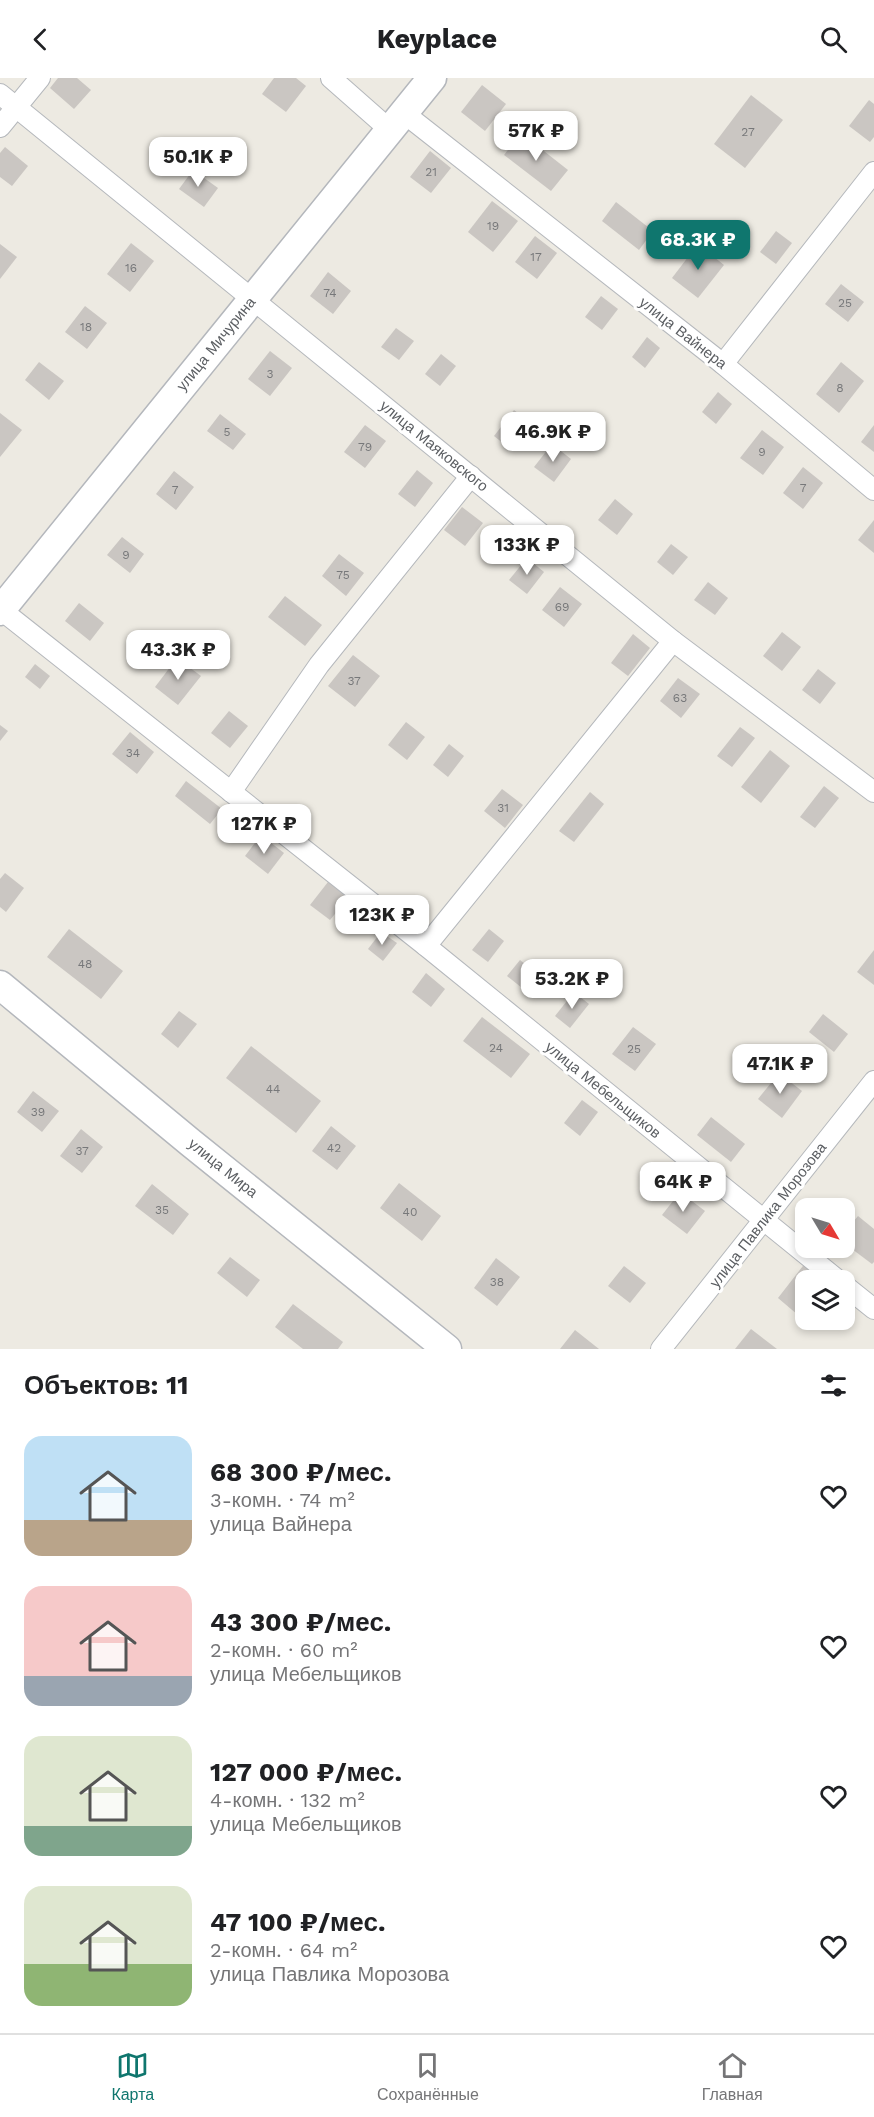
<!DOCTYPE html>
<html lang="ru">
<head>
<meta charset="utf-8">
<style>
	:root { --surface:#fff; --page:#f2f2f2; --text:#202124; --muted:#757577; --line:#e0e0e0; --accent:#0f766e }
	body { margin:0; font-family:"Work Sans",sans-serif; background:var(--page); color:var(--text); height:100vh; display:flex; flex-direction:column; font-size:22px; white-space:nowrap }
	* { box-sizing:border-box; margin:0 }
	p { font-size:20px; color:var(--muted) }
	.icon { flex:none; width:33px; height:33px; fill:none; stroke:currentColor; stroke-width:2; stroke-linecap:round; stroke-linejoin:round }
	.map { position:relative; height:1271px; overflow:hidden }
	.side { display:flex; flex-direction:column; background:var(--surface); flex:1 }
	.side>* { flex:none }
	.needle { width:39px; rotate:128deg }
	.tools { position:absolute; left:795px; top:1120px; display:grid; gap:12px }
	.tools a { display:grid; place-items:center; width:60px; height:60px; border-radius:12px; background:var(--surface); box-shadow:0 3px 9px #0003; font-size:30px }
	.price { position:absolute; translate:-50% -51px; padding:0 14px; border-radius:12px; background:#fff; color:#222; font-size:20px; line-height:39px; filter:drop-shadow(0 2px 3px #0008) }
	.price::after { content:''; position:absolute; left:50%; top:36px; width:18px; height:14px; margin-left:-9px; background:inherit; clip-path:polygon(0 0,100% 0,50% 100%) }
	.price.on { background:var(--accent); color:#fff }
	ul { padding:0; list-style:none }
	li { display:flex; align-items:center; gap:18px; height:150px; padding:0 24px }
	li span { display:grid; place-items:center; flex:none; width:168px; height:120px; border-radius:18px; color:#555 }
	li>.icon { margin-inline-start:auto }
	span .icon { width:72px; height:72px; fill:#fffc; stroke-width:1 }
	li b { font-size:26px }
	h2 { display:flex; justify-content:space-between; align-items:center; height:72px; padding:0 24px; font-size:26px }
	header { display:flex; justify-content:space-between; align-items:center; height:78px; padding:0 24px; background:var(--surface); font-size:27px; font-weight:700 }
	.tabs { display:flex; justify-content:space-around; align-items:center; height:84px; border-top:2px solid var(--line); background:var(--surface); font-size:16px; color:var(--muted) }
	.tabs a { display:grid; justify-items:center; gap:3px }
	.tabs .on { color:var(--accent) }
	.map>svg:first-child { display:block }
	.building { fill:#cac6c2 }
	.lines { fill:none; stroke-linecap:round; stroke-linejoin:round }
	.street-casing { stroke:#b5b8bc; stroke-width:22 }
	.secondary-casing { stroke:#b4b7bc; stroke-width:31 }
	.street { stroke:#fff; stroke-width:20 }
	.secondary { stroke:#fff; stroke-width:28 }
	.labels { text-anchor:middle; stroke-width:6; stroke-linejoin:round; paint-order:stroke }
	.number-label { font-size:12px; fill:#77787a }
	.street-label { font-size:15px; fill:#5b5e62; stroke:#fff }
</style>
</head>
<body>
<header><svg class="icon" aria-label="back" viewBox="0 0 24 24"><path d="M15 5l-7 7 7 7"/></svg>Keyplace<svg class="icon" aria-label="search" viewBox="0 0 24 24"><circle cx="10" cy="10" r="6"/><path d="M15 15l6 6"/></svg></header>
<div class="map">
<svg width="874" height="1271" viewBox="0 0 874 1271">
	<rect width="100%" height="100%" fill="#edeae2"/>
	<!-- building -->
	<g class="building">
		<path d="M58 0H77L91 12 74 31 50 10Z"/>
		<path d="M274 0H296L306 8 286 34 262 16Z"/>
		<path d="M482 7 506 26 485 53 461 34Z"/>
		<path d="M751 17 783 42 745 90 714 66Z"/>
		<path d="M869 22 874 26V59L870 64 849 48Z"/>
		<path d="M521 55 568 92 551 113 504 77Z"/>
		<path d="M5 69 28 88 12 108 0 99V75Z"/>
		<path d="M430 73 451 90 431 115 410 99Z"/>
		<path d="M193 92 218 110 204 129 179 111Z"/>
		<path d="M492 123 518 143 493 174 468 154Z"/>
		<path d="M616 124 653 153 639 172 602 143Z"/>
		<path d="M776 153 792 165 776 186 760 174Z"/>
		<path d="M535 158 557 175 537 201 515 184Z"/>
		<path d="M131 165 154 183 130 214 107 196Z"/>
		<path d="M0 166 17 179 0 201Z"/>
		<path d="M698 166 724 187 698 220 672 200Z"/>
		<path d="M328 194 351 213 333 236 310 218Z"/>
		<path d="M841 206 864 224 848 244 825 226Z"/>
		<path d="M601 218 618 231 602 252 585 239Z"/>
		<path d="M85 228 107 245 87 271 65 254Z"/>
		<path d="M396 250 414 263 399 282 381 269Z"/>
		<path d="M647 259 660 270 645 290 632 279Z"/>
		<path d="M270 273 292 290 270 318 248 301Z"/>
		<path d="M441 276 456 288 440 308 425 296Z"/>
		<path d="M39 284 64 303 49 322 25 302Z"/>
		<path d="M841 284 864 303 839 335 816 316Z"/>
		<path d="M718 314 732 326 716 346 702 334Z"/>
		<path d="M514 332 533 347 513 373 494 358Z"/>
		<path d="M0 335 22 352 0 379Z"/>
		<path d="M220 336 246 356 233 372 207 353Z"/>
		<path d="M365 347 386 363 365 390 344 374Z"/>
		<path d="M874 347V374L861 364Z"/>
		<path d="M762 352 784 369 763 397 740 380Z"/>
		<path d="M552 366 571 381 554 404 534 389Z"/>
		<path d="M803 389 823 405 803 431 783 415Z"/>
		<path d="M417 392 433 405 415 429 398 416Z"/>
		<path d="M174 393 194 409 176 432 156 416Z"/>
		<path d="M615 421 633 436 617 457 598 442Z"/>
		<path d="M462 429 483 445 465 468 444 452Z"/>
		<path d="M874 442V475L858 462Z"/>
		<path d="M122 459 144 476 130 495 107 477Z"/>
		<path d="M671 466 688 479 673 497 657 484Z"/>
		<path d="M339 476 364 495 346 518 322 498Z"/>
		<path d="M527 480 544 494 527 516 509 502Z"/>
		<path d="M708 504 728 520 715 537 694 522Z"/>
		<path d="M560 509 582 526 564 549 542 532Z"/>
		<path d="M285 518 322 547 305 568 268 539Z"/>
		<path d="M79 525 104 545 90 563 65 543Z"/>
		<path d="M782 554 801 569 782 593 763 578Z"/>
		<path d="M633 556 650 570 628 598 611 585Z"/>
		<path d="M353 577 380 598 355 629 328 608Z"/>
		<path d="M177 580 201 598 178 627 155 609Z"/>
		<path d="M35 586 50 598 40 611 25 599Z"/>
		<path d="M818 591 836 605 820 626 802 612Z"/>
		<path d="M678 600 700 616 681 640 660 623Z"/>
		<path d="M229 633 248 648 230 670 211 655Z"/>
		<path d="M406 644 425 659 407 682 388 667Z"/>
		<path d="M0 647 8 653 0 663Z"/>
		<path d="M740 649 755 660 732 689 717 678Z"/>
		<path d="M130 654 154 674 137 696 112 676Z"/>
		<path d="M449 666 464 678 448 699 433 687Z"/>
		<path d="M770 672 790 688 761 725 741 709Z"/>
		<path d="M186 703 222 731 210 746 175 718Z"/>
		<path d="M824 708 839 720 815 750 800 739Z"/>
		<path d="M502 711 523 727 505 750 484 733Z"/>
		<path d="M590 714 604 726 574 764 559 753Z"/>
		<path d="M261 757 284 775 268 796 245 778Z"/>
		<path d="M5 795 24 810 6 834 0 829V801Z"/>
		<path d="M328 804 348 820 330 842 310 827Z"/>
		<path d="M69 851 123 893 101 921 47 879Z"/>
		<path d="M489 851 504 863 488 884 472 872Z"/>
		<path d="M381 854 397 865 383 883 368 871Z"/>
		<path d="M874 872V907L857 894Z"/>
		<path d="M520 882 540 898 527 914 507 898Z"/>
		<path d="M426 895 445 911 431 929 412 914Z"/>
		<path d="M574 914 589 926 570 950 555 938Z"/>
		<path d="M179 933 197 946 178 970 161 956Z"/>
		<path d="M823 936 848 956 834 974 809 954Z"/>
		<path d="M482 939 530 976 511 1000 463 963Z"/>
		<path d="M633 949 656 966 635 993 612 976Z"/>
		<path d="M251 968 321 1023 296 1055 226 1000Z"/>
		<path d="M779 995 802 1013 782 1040 758 1021Z"/>
		<path d="M33 1013 59 1033 42 1054 17 1034Z"/>
		<path d="M582 1022 598 1034 580 1058 564 1045Z"/>
		<path d="M711 1039 745 1066 731 1084 697 1057Z"/>
		<path d="M331 1048 356 1068 337 1092 312 1073Z"/>
		<path d="M81 1051 103 1069 82 1095 60 1078Z"/>
		<path d="M399 1105 441 1138 422 1163 380 1130Z"/>
		<path d="M152 1106 189 1136 173 1157 135 1128Z"/>
		<path d="M680 1114 705 1133 687 1156 662 1137Z"/>
		<path d="M858 1138 874 1151V1184L872 1186 844 1165V1155Z"/>
		<path d="M230 1179 260 1202 247 1219 217 1195Z"/>
		<path d="M496 1180 520 1199 497 1228 474 1210Z"/>
		<path d="M806 1184 825 1203H806V1228L798 1237 778 1220Z"/>
		<path d="M624 1188 646 1205 630 1225 608 1208Z"/>
		<path d="M293 1226 343 1264 338 1271H303L275 1249Z"/>
		<path d="M751 1251 777 1271H735Z"/>
		<path d="M575 1252 599 1271H560Z"/>
	</g>
	<g class="lines">
		<defs>
			<g id="street">
				<path d="M331 0 390 52"/>
				<path d="M0 16 673 563 874 714"/>
				<path d="M405 36 723 286 874 412"/>
				<path d="M0 49 40 0"/>
				<path d="M723 286 874 94"/>
				<path d="M0 531 426 868 839 1203"/>
				<path d="M231 714 319 587 471 398"/>
				<path d="M426 868 673 563"/>
				<path d="M844 1207 874 1231"/>
				<path d="M661 1271 874 1003"/>
			</g>
			<g id="secondary">
				<path d="M0 533 432 0"/>
				<path d="M0 907 191 1065 447 1271"/>
			</g>
		</defs>
		<!-- street casing -->
		<use href="#street" class="street-casing"/>
		<!-- secondary casing -->
		<use href="#secondary" class="secondary-casing"/>
		<!-- street -->
		<use href="#street" class="street"/>
		<!-- secondary -->
		<use href="#secondary" class="secondary"/>
	</g>
	<g class="labels">
		<!-- number labels -->
		<g class="number-label">
			<text x="748" y="58">27</text>
			<text x="431" y="98">21</text>
			<text x="493" y="152">19</text>
			<text x="536" y="183">17</text>
			<text x="131" y="194">16</text>
			<text x="330" y="219">74</text>
			<text x="845" y="229">25</text>
			<text x="86" y="253">18</text>
			<text x="270" y="300">3</text>
			<text x="840" y="314">8</text>
			<text x="227" y="358">5</text>
			<text x="365" y="373">79</text>
			<text x="762" y="378">9</text>
			<text x="803" y="414">7</text>
			<text x="175" y="416">7</text>
			<text x="126" y="481">9</text>
			<text x="343" y="501">75</text>
			<text x="562" y="533">69</text>
			<text x="354" y="607">37</text>
			<text x="680" y="624">63</text>
			<text x="133" y="679">34</text>
			<text x="503" y="734">31</text>
			<text x="85" y="890">48</text>
			<text x="496" y="974">24</text>
			<text x="634" y="975">25</text>
			<text x="273" y="1015">44</text>
			<text x="38" y="1038">39</text>
			<text x="334" y="1074">42</text>
			<text x="82" y="1077">37</text>
			<text x="162" y="1136">35</text>
			<text x="410" y="1138">40</text>
			<text x="497" y="1208">38</text>
		</g>
		<!-- street labels -->
		<g class="street-label">
			<text transform="translate(683 255) rotate(38)" y="5">улица Вайнера</text>
			<text transform="translate(216 266) rotate(-51)" y="5">улица Мичурина</text>
			<text transform="translate(434 368) rotate(39)" y="5">улица Маяковского</text>
			<text transform="translate(603 1012) rotate(39)" y="5">улица Мебельщиков</text>
			<text transform="translate(223 1090) rotate(39)" y="5">улица Мира</text>
			<text transform="translate(768 1137) rotate(-52)" y="5">улица Павлика Морозова</text>
		</g>
	</g>
</svg>
<div class="tools">
<a><svg class="needle" viewBox="-14 -14 28 28"><path d="M0-13l5 13h-10z" fill="#e53935"/><path d="M0 13l5-13h-10z" fill="#757577"/></svg></a>
<a><svg class="icon" aria-label="layers" viewBox="0 0 24 24"><path d="M12 4l9 5-9 5-9-5zM3 14l9 5 9-5"/></svg></a>
</div>
<b class="price" style="left:536px;top:84px">57K ₽</b>
<b class="price" style="left:198px;top:110px">50.1K ₽</b>
<b class="price on" style="left:698px;top:193px">68.3K ₽</b>
<b class="price" style="left:553px;top:385px">46.9K ₽</b>
<b class="price" style="left:527px;top:498px">133K ₽</b>
<b class="price" style="left:178px;top:603px">43.3K ₽</b>
<b class="price" style="left:264px;top:777px">127K ₽</b>
<b class="price" style="left:382px;top:868px">123K ₽</b>
<b class="price" style="left:572px;top:932px">53.2K ₽</b>
<b class="price" style="left:780px;top:1017px">47.1K ₽</b>
<b class="price" style="left:683px;top:1135px">64K ₽</b>
</div>
<section class="side">
<h2>Объектов: 11<svg class="icon" aria-label="filters" viewBox="0 0 24 24"><path d="M4 7h16M4 17h16"/><circle cx="9" cy="7" r="2"/><circle cx="15" cy="17" r="2"/></svg></h2>
<ul>
<li><span style="background:linear-gradient(#bfe0f5 70%,#b9a48a 0)"><svg class="icon" aria-label="home" viewBox="0 0 24 24"><path d="M3 11l9-7 9 7M6 9v11h12V9"/></svg></span><div><b>68 300 ₽/мес.</b><p>3-комн. · 74 m²</p><p>улица Вайнера</p></div><svg class="icon" aria-label="heart" viewBox="0 0 24 24"><path d="M12 20l-8-8c-3-5 5-10 8-4 3-6 11-1 8 4z"/></svg></li>
<li><span style="background:linear-gradient(#f6c9c9 75%,#9aa5b1 0)"><svg class="icon" aria-label="home" viewBox="0 0 24 24"><path d="M3 11l9-7 9 7M6 9v11h12V9"/></svg></span><div><b>43 300 ₽/мес.</b><p>2-комн. · 60 m²</p><p>улица Мебельщиков</p></div><svg class="icon" aria-label="heart" viewBox="0 0 24 24"><path d="M12 20l-8-8c-3-5 5-10 8-4 3-6 11-1 8 4z"/></svg></li>
<li><span style="background:linear-gradient(#dfe7d0 75%,#7fa58c 0)"><svg class="icon" aria-label="home" viewBox="0 0 24 24"><path d="M3 11l9-7 9 7M6 9v11h12V9"/></svg></span><div><b>127 000 ₽/мес.</b><p>4-комн. · 132 m²</p><p>улица Мебельщиков</p></div><svg class="icon" aria-label="heart" viewBox="0 0 24 24"><path d="M12 20l-8-8c-3-5 5-10 8-4 3-6 11-1 8 4z"/></svg></li>
<li><span style="background:linear-gradient(#dfe7d0 65%,#8fb573 0)"><svg class="icon" aria-label="home" viewBox="0 0 24 24"><path d="M3 11l9-7 9 7M6 9v11h12V9"/></svg></span><div><b>47 100 ₽/мес.</b><p>2-комн. · 64 m²</p><p>улица Павлика Морозова</p></div><svg class="icon" aria-label="heart" viewBox="0 0 24 24"><path d="M12 20l-8-8c-3-5 5-10 8-4 3-6 11-1 8 4z"/></svg></li>
</ul>
</section>
<nav class="tabs">
<a class="on"><svg class="icon" aria-label="map" viewBox="0 0 24 24"><path d="M3 6l6-2 6 2 6-2v14l-6 2-6-2-6 2zM9 4v14M15 6v14"/></svg>Карта</a>
<a><svg class="icon" aria-label="saved" viewBox="0 0 24 24"><path d="M7 4h10v16l-5-4-5 4z"/></svg>Сохранённые</a>
<a><svg class="icon" aria-label="home" viewBox="0 0 24 24"><path d="M3 11l9-7 9 7M6 9v11h12V9"/></svg>Главная</a>
</nav>
</body>
</html>
